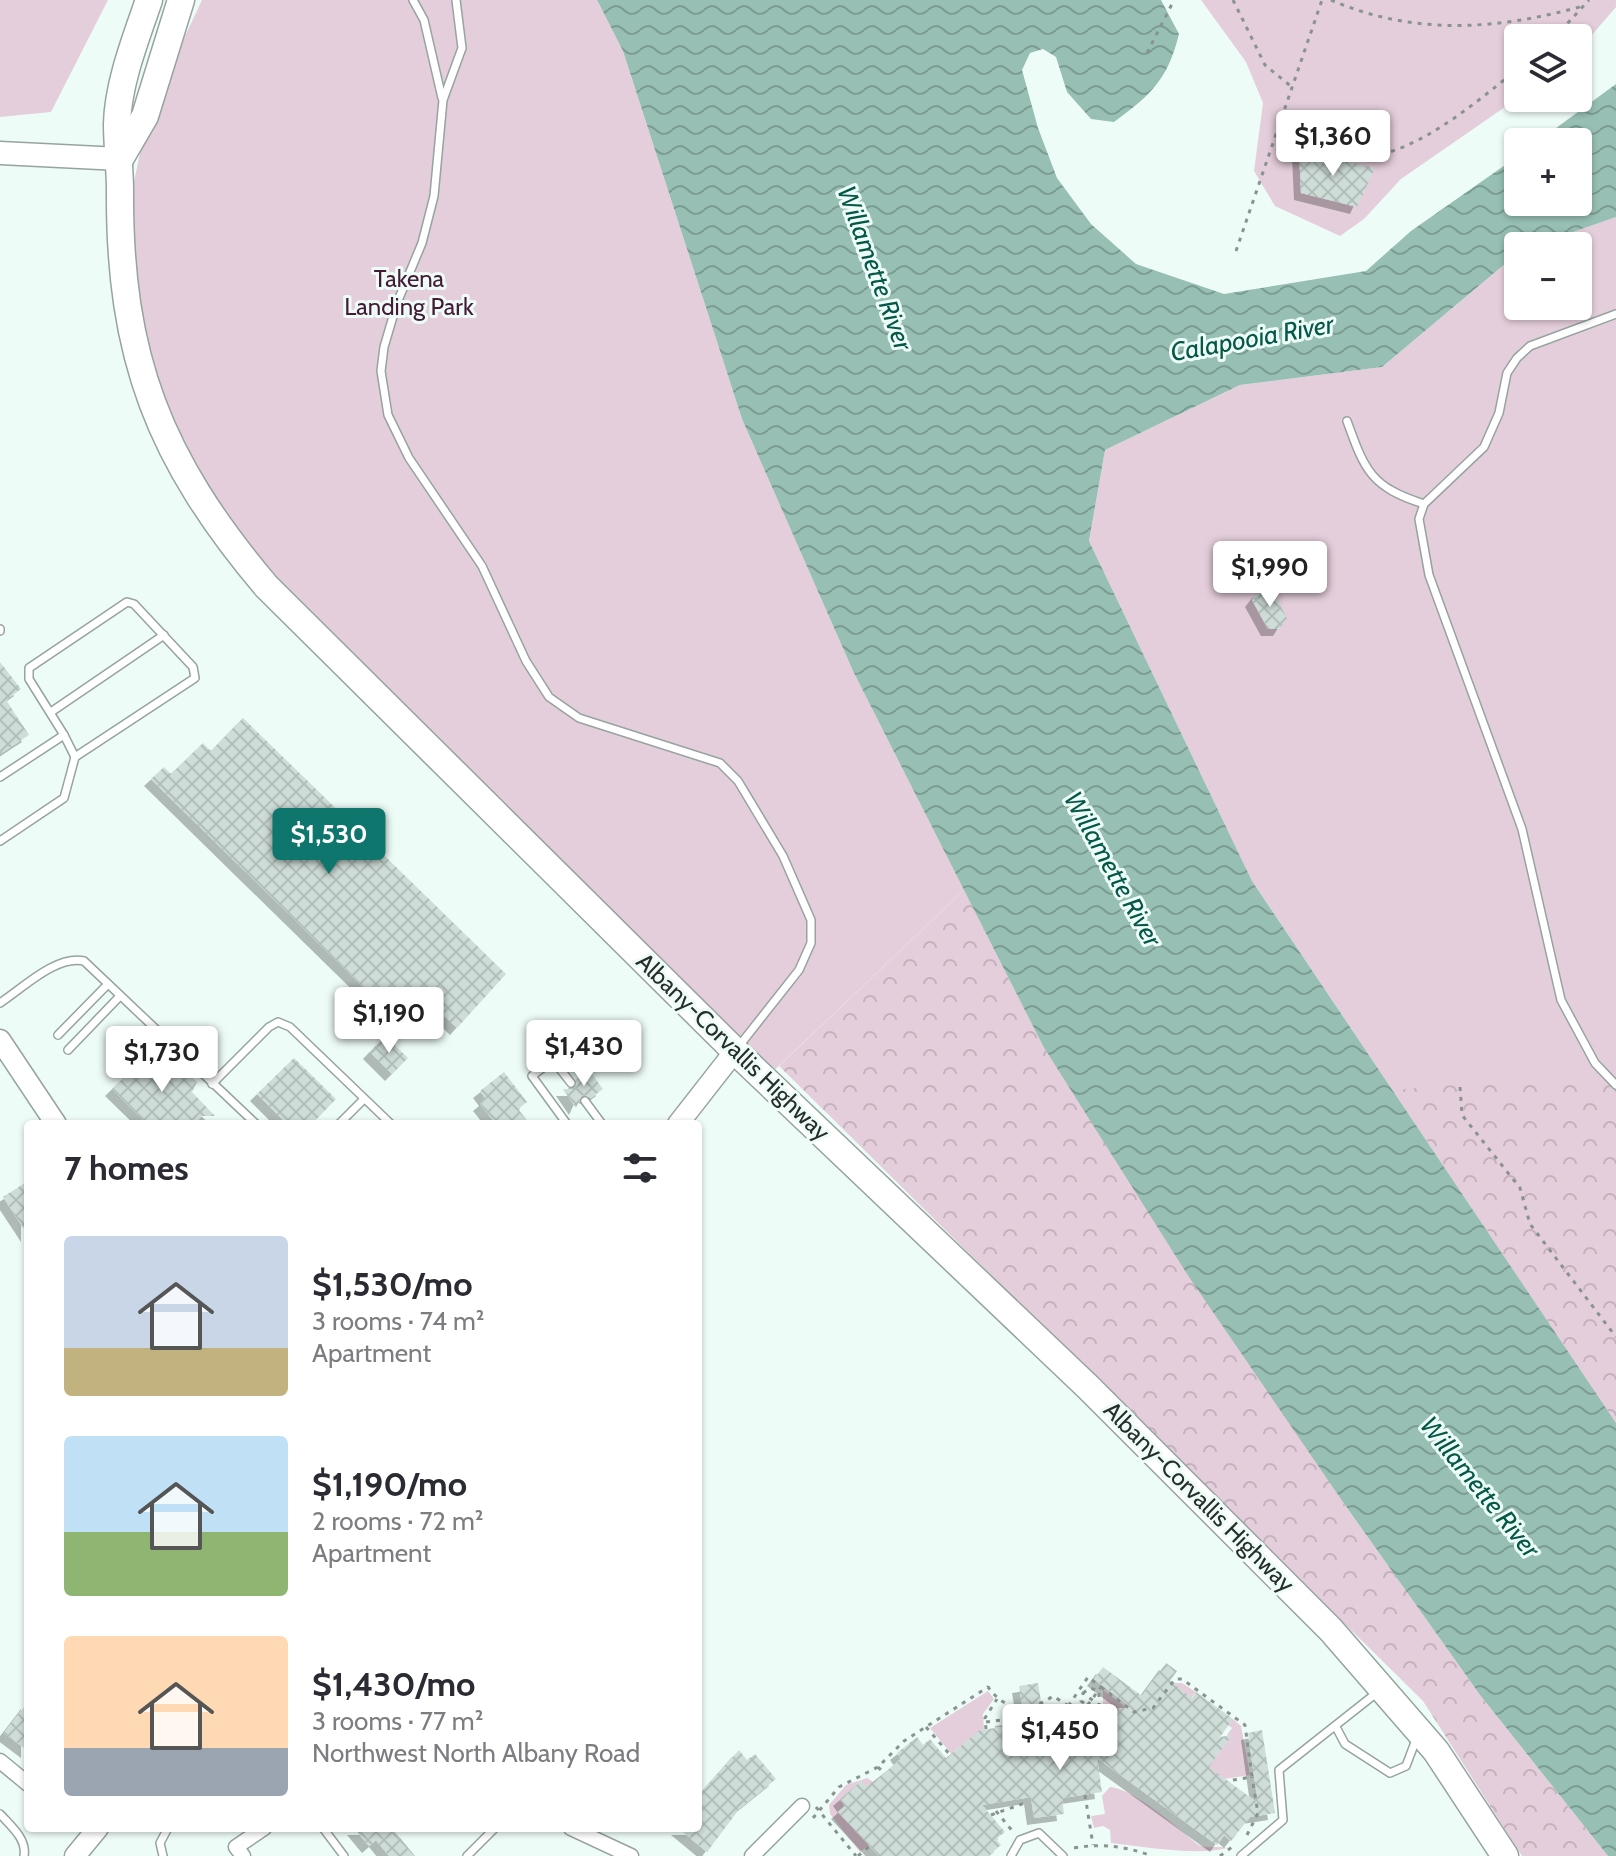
<!DOCTYPE html>
<html lang="en">
<head>
<meta charset="utf-8">
<style>
	:root { --surface:#fff; --page:#f2f2f3; --text:#2b2b33; --muted:#7c7c81; --accent:#0f766e }
	body { margin:0; font-family:Cabin,sans-serif; background:var(--page); color:var(--text); height:100vh; display:flex; flex-direction:column; font-size:30px; white-space:nowrap }
	* { box-sizing:border-box; margin:0 }
	p { font-size:26px; color:var(--muted) }
	.icon { flex:none; width:44px; height:44px; fill:none; stroke:currentColor; stroke-width:2; stroke-linecap:round; stroke-linejoin:round }
	.map { position:relative; flex:1; overflow:hidden }
	.drawer { position:absolute; left:24px; top:1120px; width:678px; height:712px; display:flex; flex-direction:column; background:var(--surface); border-radius:8px; box-shadow:0 2px 6px #0004 }
	.drawer>* { flex:none }
	.tools { position:absolute; left:1504px; top:24px; display:grid; gap:16px }
	.tools a { display:grid; place-items:center; width:88px; height:88px; border-radius:8px; background:var(--surface); box-shadow:0 2px 6px #0004; font-size:40px }
	.price { position:absolute; translate:-50% -68px; padding:0 18px; border-radius:8px; background:#fff; color:#222; font-size:26px; line-height:52px; filter:drop-shadow(0 2px 4px #0008) }
	.price::after { content:''; position:absolute; left:50%; top:48px; width:24px; height:18px; margin-left:-12px; background:inherit; clip-path:polygon(0 0,100% 0,50% 100%) }
	.price.active { background:var(--accent); color:#fff }
	ul { padding:0; list-style:none }
	li { display:flex; align-items:center; gap:24px; height:200px; padding:0 40px }
	li span { display:grid; place-items:center; flex:none; width:224px; height:160px; border-radius:8px; color:#555 }
	li>.icon { margin-inline-start:auto }
	span .icon { width:96px; height:96px; fill:#fffc; stroke-width:1 }
	li b { font-size:34px }
	h2 { display:flex; justify-content:space-between; align-items:center; height:96px; padding:0 40px; font-size:34px }
	.map>svg:first-child { display:block }
	.green { fill:#e5cedb }
	.forest { fill:url(#forest-crowns) }
	.water { fill:url(#water-waves) }
	.building { fill:url(#building-cross-hatch); filter:url(#shadow) }
	.lines { fill:none; stroke-linecap:round; stroke-linejoin:round }
	.lane-casing { stroke:#96a39f; stroke-width:10 }
	.street-casing { stroke:#96a39f; stroke-width:17 }
	.secondary-casing { stroke:#96a39f; stroke-width:23 }
	.primary-casing { stroke:#96a39f; stroke-width:25 }
	.highway-casing { stroke:#96a39f; stroke-width:29 }
	.path { stroke:#899390; stroke-width:3; stroke-dasharray:4 6; stroke-linecap:butt }
	.lane { stroke:#fff; stroke-width:7 }
	.street { stroke:#fff; stroke-width:14 }
	.secondary { stroke:#fff; stroke-width:20 }
	.primary { stroke:#fff; stroke-width:22 }
	.highway { stroke:#fff; stroke-width:26 }
	.labels { text-anchor:middle; stroke-width:6; stroke-linejoin:round; paint-order:stroke }
	.park-label { font-size:24px; fill:#451a36; stroke:#eefcf8 }
	.street-label { font-size:24px; fill:#272d2b; stroke:#eefcf8 }
	.water-label { font-size:26px; font-style:italic; fill:#055747; stroke:#eefcf8 }
</style>
</head>
<body>
<div class="map">
<svg width="1616" height="1856" viewBox="0 0 1616 1856">
	<defs>
		<pattern id="forest-crowns" width="20" height="18" patternUnits="userSpaceOnUse" patternTransform="scale(2)"><rect width="20" height="18" fill="#e5cedb"/><path d="M2 6a3 3 0 1 1 6 0M12 15a3 3 0 1 1 6 0" fill="none" stroke="#c4b1bc"/></pattern>
		<pattern id="water-waves" width="16" height="10" patternUnits="userSpaceOnUse" patternTransform="scale(2)"><rect width="16" height="10" fill="#97bfb3"/><path d="M0 5q4-4 8 0t8 0" fill="none" stroke="#7b9c92"/></pattern>
		<pattern id="building-cross-hatch" width="8" height="8" patternUnits="userSpaceOnUse" patternTransform="scale(2)"><rect width="8" height="8" fill="#cfddd9"/><path d="M0 0l8 8M0 8l8-8" fill="none" stroke="#b2beba"/></pattern>
		<filter id="shadow"><feDropShadow dx="-7" dy="7" stdDeviation="0" flood-color="#0004"/></filter>
	</defs>
	<rect width="100%" height="100%" fill="#eefcf8"/>
	<!-- green -->
	<g class="green">
		<path d="M0 0H108L51 112 0 117Z"/>
		<path d="M202 0H597L623 51 742 419 853 671 964 890 765 1079 266 586 141 377 120 248 148 115Z"/>
		<path d="M1201 0H1616V7L1578 51V38H1518V98L1401 179 1364 219 1340 236 1275 206 1254 171 1263 103 1246 62Z"/>
		<path d="M1616 217V1423L1252 881 1089 541 1105 450 1240 385 1382 367 1518 253V306H1578V246H1533Z"/>
		<path d="M1174 1683H1182L1196 1692 1159 1737 1120 1709 1097 1712 1103 1704V1690L1134 1713 1155 1710Z"/>
		<path d="M988 1691 994 1699 983 1714 984 1729 954 1751 953 1756 930 1728Z"/>
		<path d="M1233 1719 1241 1726 1250 1775 1224 1779 1212 1776 1203 1760 1219 1753 1229 1739 1227 1735 1232 1728 1228 1725Z"/>
		<path d="M867 1778 875 1783 867 1789 861 1781 840 1799 845 1806 838 1812 870 1844 860 1852 830 1814 829 1805 846 1785Z"/>
		<path d="M1110 1787C1134 1789 1177 1827 1197 1844 1205 1850 1218 1845 1227 1848 1197 1856 1145 1847 1111 1843L1110 1830 1103 1826 1094 1828 1091 1816 1105 1814 1102 1796Z"/>
	</g>
	<!-- forest -->
	<g class="forest">
		<path d="M964 890 1043 1046 1345 1505 1480 1695 1608 1856H1522L1423 1701 779 1066Z"/>
		<path d="M1616 1072V1423L1393 1090Z"/>
	</g>
	<!-- water -->
	<path class="water" d="M597 0H1161L1179 34C1168 79 1151 95 1114 122L1091 119 1067 92 1056 57 1043 49 1030 53 1022 70 1038 128 1057 178 1091 224 1136 264 1224 294 1366 271 1411 231 1518 156V202H1578V142H1537L1616 84V217L1533 246H1518V253L1382 367 1240 385 1105 450 1089 541 1252 881 1616 1423V1856H1608L1480 1695 1345 1505 1189 1277 1043 1046 853 671 742 419 623 51Z"/>
	<!-- building -->
	<g class="building">
		<path d="M1299 150 1375 168 1357 207 1301 193Z"/>
		<path d="M1272 590 1287 618 1280 629H1268L1252 600 1259 591Z"/>
		<path d="M0 662 21 689 6 700 29 735 0 754Z"/>
		<path d="M243 718 506 974 457 1028 417 989 392 1015 151 779 164 767 171 774 203 743 211 751Z"/>
		<path d="M385 1036 408 1058 392 1074 370 1052Z"/>
		<path d="M153 1054 168 1069 178 1064 197 1082 192 1092 215 1116H202L194 1124H148L112 1089 147 1055Z"/>
		<path d="M294 1058 336 1099 312 1124H287L257 1094Z"/>
		<path d="M589 1070 603 1089 591 1098 582 1095 576 1108 563 1089H574L576 1079Z"/>
		<path d="M504 1072 527 1102 518 1109 530 1124H496L480 1104 486 1099 480 1091Z"/>
		<path d="M28 1181V1235L3 1197Z"/>
		<path d="M1166 1663 1177 1671 1170 1681 1192 1698 1196 1692 1233 1719 1220 1737 1232 1735 1209 1767 1258 1803 1248 1733 1262 1730 1275 1813 1250 1817 1231 1841 1224 1835 1217 1845 1097 1758 1102 1792 1062 1798 1064 1814 1034 1818 1031 1797 982 1805 1005 1832 996 1839 1001 1845 988 1856H879L838 1812 845 1806 840 1799 861 1781 866 1787 884 1773 901 1759 897 1753 917 1737 923 1745 930 1739 946 1758 980 1730 1003 1727 1002 1719 1024 1716 1019 1686 1038 1683 1043 1714 1062 1711 1063 1717 1131 1707 1094 1679 1103 1667 1142 1696Z"/>
		<path d="M28 1702V1751L4 1733Z"/>
		<path d="M739 1750 747 1760 755 1754 776 1779 740 1808 707 1852 678 1828H698V1804L703 1797 700 1794Z"/>
		<path d="M354 1828H392L415 1856H389L376 1840 369 1846Z"/>
	</g>
	<g class="lines">
		<defs>
			<g id="lane">
				<path d="M413 0 424 20 442 98"/>
				<path d="M456 0 462 48 443 100 434 196 422 243 397 303 384 347 381 371 388 415 409 458 482 566 526 661 549 697 579 718 720 763 738 781 783 856 811 920V943L799 970 739 1046"/>
				<path d="M1616 314 1530 346 1517 358 1507 373 1499 413 1484 447 1424 504 1419 519 1429 575 1522 829 1561 1000 1595 1063 1616 1085"/>
				<path d="M1347 421C1365 471 1371 487 1424 504"/>
				<path d="M0 629V631"/>
				<path d="M51 712 164 635"/>
				<path d="M64 735 75 757"/>
				<path d="M0 777 64 735 29 679V668L127 602 134 604 193 667 195 678 75 757 64 798 0 841"/>
				<path d="M0 1003C23 988 56 955 84 961L256 1124"/>
				<path d="M58 1035 108 984"/>
				<path d="M68 1050 120 996"/>
				<path d="M212 1084 269 1027 278 1022 290 1027 391 1124"/>
				<path d="M585 1101 602 1124"/>
				<path d="M339 1124 364 1099"/>
				<path d="M567 1124 532 1076 553 1060 571 1083"/>
				<path d="M1336 1727 1345 1744 1390 1773 1406 1766 1417 1737"/>
				<path d="M0 1814C11 1826 27 1839 24 1856"/>
				<path d="M323 1828 344 1856"/>
				<path d="M163 1856 160 1843 168 1828"/>
				<path d="M467 1856 495 1828"/>
				<path d="M1011 1856 1020 1840 1039 1833 1063 1856"/>
				<path d="M1241 1856 1283 1820 1279 1770 1379 1691"/>
			</g>
			<g id="street">
				<path d="M0 1761 28 1784"/>
				<path d="M571 1828 631 1856"/>
				<path d="M243 1856 236 1847 264 1828"/>
				<path d="M752 1856 802 1806"/>
			</g>
			<g id="secondary">
				<path d="M0 1040 56 1124"/>
				<path d="M678 1124 735 1051"/>
				<path d="M75 1856 98 1828"/>
			</g>
			<path id="primary" d="M0 153 120 159"/>
			<g id="highway">
				<path d="M149 0C136 38 118 83 117 124 117 146 120 168 120 191 119 357 159 459 266 586L735 1051 1088 1387 1331 1630 1436 1751 1505 1856"/>
				<path d="M120 159 145 116 181 0"/>
			</g>
		</defs>
		<!-- lane casing -->
		<use href="#lane" class="lane-casing"/>
		<!-- street casing -->
		<use href="#street" class="street-casing"/>
		<!-- secondary casing -->
		<use href="#secondary" class="secondary-casing"/>
		<!-- primary casing -->
		<use href="#primary" class="primary-casing"/>
		<!-- highway casing -->
		<use href="#highway" class="highway-casing"/>
		<!-- path -->
		<g class="path">
			<path d="M1233 0 1265 65 1293 88"/>
			<path d="M1331 0C1414 36 1498 30 1583 6"/>
			<path d="M1554 38 1589 0"/>
			<path d="M1147 53 1174 0"/>
			<path d="M1282 122C1296 134 1310 146 1328 153 1394 176 1469 107 1518 69"/>
			<path d="M1236 251 1322 0"/>
			<path d="M1460 1087 1462 1115 1520 1188 1530 1224 1616 1337"/>
			<path d="M1101 1687 1134 1712 1153 1708 1175 1679H1182L1245 1725 1252 1777 1227 1781"/>
			<path d="M1083 1693 1090 1688 1099 1691V1705L1083 1693 1081 1701 1093 1709 1099 1705"/>
			<path d="M986 1722 1002 1720"/>
			<path d="M926 1727 952 1757"/>
			<path d="M986 1729 985 1718 997 1699"/>
			<path d="M878 1767 884 1773"/>
			<path d="M1085 1795 1093 1845"/>
			<path d="M816 1807 856 1856"/>
			<path d="M996 1811 1014 1833"/>
			<path d="M991 1815 1025 1803"/>
			<path d="M813 1818 839 1787 878 1767 904 1741 988 1687C1006 1712 1029 1713 1053 1696L1081 1714 1101 1687 1088 1677 1069 1705"/>
			<path d="M1247 1835 1258 1813 1252 1777"/>
			<path d="M1074 1848C1102 1843 1125 1846 1152 1856"/>
			<path d="M858 1856 871 1845"/>
			<path d="M1220 1856 1232 1847"/>
		</g>
		<!-- lane -->
		<use href="#lane" class="lane"/>
		<!-- street -->
		<use href="#street" class="street"/>
		<!-- secondary -->
		<use href="#secondary" class="secondary"/>
		<!-- primary -->
		<use href="#primary" class="primary"/>
		<!-- highway -->
		<use href="#highway" class="highway"/>
	</g>
	<g class="labels">
		<!-- park labels -->
		<g class="park-label">
			<text x="409" y="287">Takena<tspan x="409" dy="28">Landing Park</tspan></text>
		</g>
		<!-- street labels -->
		<g class="street-label">
			<text transform="translate(733 1047) rotate(44)" y="8">Albany-Corvallis Highway</text>
			<text transform="translate(1199 1497) rotate(45)" y="8">Albany-Corvallis Highway</text>
		</g>
		<!-- water labels -->
		<g class="water-label">
			<text transform="translate(875 268) rotate(70)" y="9">Willamette River</text>
			<text transform="translate(1252 338) rotate(-10)" y="9">Calapooia River</text>
			<text transform="translate(1113 869) rotate(61)" y="9">Willamette River</text>
			<text transform="translate(1480 1487) rotate(51)" y="9">Willamette River</text>
		</g>
	</g>
</svg>
<div class="tools">
<a><svg class="icon" aria-label="layers" viewBox="0 0 24 24"><path d="M12 4l9 5-9 5-9-5zM3 14l9 5 9-5"/></svg></a>
<a>+</a>
<a>−</a>
</div>
<b class="price" style="left:1333px;top:178px">$1,360</b>
<b class="price" style="left:1270px;top:609px">$1,990</b>
<b class="price active" style="left:329px;top:876px">$1,530</b>
<b class="price" style="left:389px;top:1055px">$1,190</b>
<b class="price" style="left:584px;top:1088px">$1,430</b>
<b class="price" style="left:162px;top:1094px">$1,730</b>
<b class="price" style="left:1060px;top:1772px">$1,450</b>
<section class="drawer">
<h2>7 homes<svg class="icon" aria-label="filters" viewBox="0 0 24 24"><path d="M4 7h16M4 17h16"/><circle cx="9" cy="7" r="2"/><circle cx="15" cy="17" r="2"/></svg></h2>
<ul>
<li><span style="background:linear-gradient(#c9d6e8 70%,#c2b280 0)"><svg class="icon" aria-label="home" viewBox="0 0 24 24"><path d="M3 11l9-7 9 7M6 9v11h12V9"/></svg></span><div><b>$1,530/mo</b><p>3 rooms · 74 m²</p><p>Apartment</p></div></li>
<li><span style="background:linear-gradient(#bfe0f5 60%,#8fb573 0)"><svg class="icon" aria-label="home" viewBox="0 0 24 24"><path d="M3 11l9-7 9 7M6 9v11h12V9"/></svg></span><div><b>$1,190/mo</b><p>2 rooms · 72 m²</p><p>Apartment</p></div></li>
<li><span style="background:linear-gradient(#ffd9b3 70%,#9aa5b1 0)"><svg class="icon" aria-label="home" viewBox="0 0 24 24"><path d="M3 11l9-7 9 7M6 9v11h12V9"/></svg></span><div><b>$1,430/mo</b><p>3 rooms · 77 m²</p><p>Northwest North Albany Road</p></div></li>
</ul>
</section>
</div>
</body>
</html>
